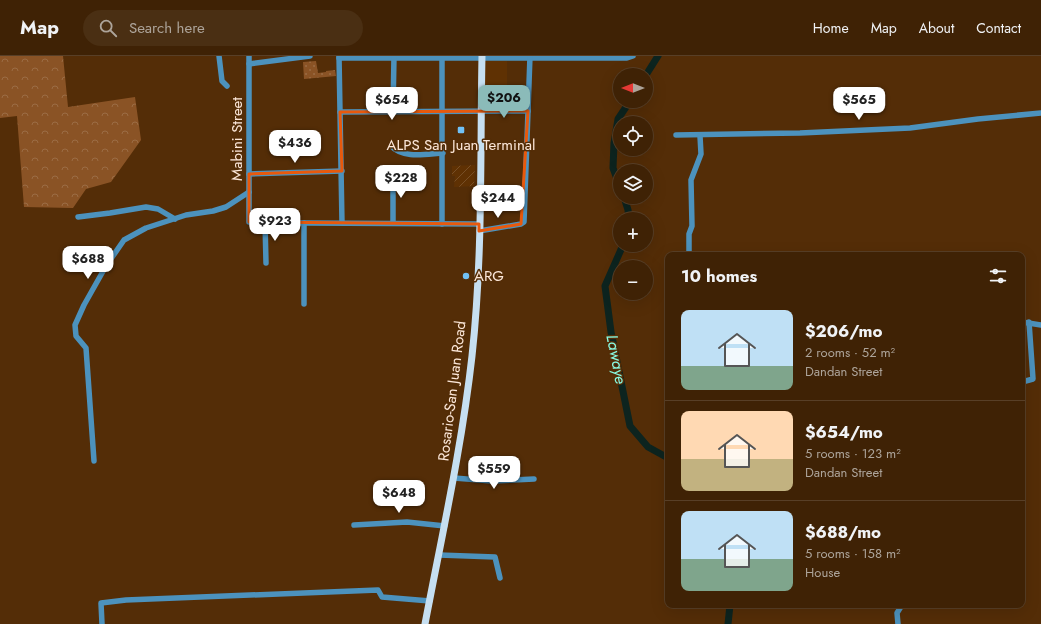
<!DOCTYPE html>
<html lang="en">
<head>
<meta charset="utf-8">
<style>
	:root { --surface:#3f2205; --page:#4a2f13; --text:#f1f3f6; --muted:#ada49a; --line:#583f27; --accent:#8bbbb9 }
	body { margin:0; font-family:Jost,sans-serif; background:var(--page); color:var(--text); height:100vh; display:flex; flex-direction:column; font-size:15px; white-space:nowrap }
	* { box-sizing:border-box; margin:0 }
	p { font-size:13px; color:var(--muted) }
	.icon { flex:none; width:22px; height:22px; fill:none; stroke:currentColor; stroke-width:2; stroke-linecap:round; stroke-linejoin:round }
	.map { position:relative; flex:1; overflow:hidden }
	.side { position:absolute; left:665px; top:196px; width:360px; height:356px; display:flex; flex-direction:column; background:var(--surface); border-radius:8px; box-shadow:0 4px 16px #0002,0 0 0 1px var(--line) }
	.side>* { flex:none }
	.needle { width:26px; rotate:270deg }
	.buttons { position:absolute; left:613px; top:12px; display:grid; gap:8px }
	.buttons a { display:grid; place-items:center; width:40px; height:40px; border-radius:50%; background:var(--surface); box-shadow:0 4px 16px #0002,0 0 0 1px var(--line); font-size:20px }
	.price { position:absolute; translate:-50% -34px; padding:0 9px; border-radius:8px; background:#fff; color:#222; font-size:13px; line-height:26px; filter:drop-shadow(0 1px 2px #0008) }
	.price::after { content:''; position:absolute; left:50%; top:24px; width:12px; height:9px; margin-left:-6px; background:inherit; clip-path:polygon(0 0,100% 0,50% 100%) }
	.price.on { background:var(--accent); color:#111 }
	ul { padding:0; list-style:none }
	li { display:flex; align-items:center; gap:12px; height:100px; padding:0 16px }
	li+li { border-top:1px solid var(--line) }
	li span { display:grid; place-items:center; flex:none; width:112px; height:80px; border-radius:8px; color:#555 }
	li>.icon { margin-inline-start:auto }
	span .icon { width:48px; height:48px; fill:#fffc; stroke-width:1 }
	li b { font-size:17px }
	h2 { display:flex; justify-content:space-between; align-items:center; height:48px; padding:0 16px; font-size:17px }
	header { display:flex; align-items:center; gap:24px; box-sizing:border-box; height:56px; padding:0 20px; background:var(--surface); border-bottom:1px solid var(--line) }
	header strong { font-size:19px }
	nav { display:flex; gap:22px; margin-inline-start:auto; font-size:14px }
	.search { width:280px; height:36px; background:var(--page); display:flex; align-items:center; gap:10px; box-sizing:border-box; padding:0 14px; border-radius:22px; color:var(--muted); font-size:15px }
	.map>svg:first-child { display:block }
	.built { fill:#5f3103 }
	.industrial { fill:url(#industrial-furrows) }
	.grass { fill:url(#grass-dots) }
	.park { fill:url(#park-crowns) }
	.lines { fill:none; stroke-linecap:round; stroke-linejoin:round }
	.river { stroke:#0d241f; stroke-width:7 }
	.minor { stroke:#4c92bd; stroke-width:5.5 }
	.major { stroke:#c6dff1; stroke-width:7 }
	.marked { fill:none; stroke:#e8590c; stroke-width:3; stroke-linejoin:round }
	.poi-dot { fill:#71c1f5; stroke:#542d07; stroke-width:1.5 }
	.labels { text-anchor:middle; stroke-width:3; stroke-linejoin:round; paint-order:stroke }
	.street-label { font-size:15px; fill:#fce7d9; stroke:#542d07 }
	.poi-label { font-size:15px; fill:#fce7d9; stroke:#542d07 }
	.water-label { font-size:16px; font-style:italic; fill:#88fae2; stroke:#542d07 }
</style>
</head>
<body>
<header>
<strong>Map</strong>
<div class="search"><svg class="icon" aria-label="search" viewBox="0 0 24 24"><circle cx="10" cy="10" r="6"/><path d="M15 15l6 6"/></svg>Search here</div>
<nav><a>Home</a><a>Map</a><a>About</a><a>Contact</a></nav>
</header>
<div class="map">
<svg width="1041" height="568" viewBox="0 0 1041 568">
	<defs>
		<pattern id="industrial-furrows" width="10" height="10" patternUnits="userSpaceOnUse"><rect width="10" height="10" fill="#5f3103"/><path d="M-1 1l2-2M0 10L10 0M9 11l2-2" fill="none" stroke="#774f27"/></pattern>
		<pattern id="grass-dots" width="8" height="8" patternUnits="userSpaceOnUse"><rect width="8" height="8" fill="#8a5325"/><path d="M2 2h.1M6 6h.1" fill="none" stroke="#9b6c44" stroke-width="1.8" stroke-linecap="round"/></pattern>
		<pattern id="park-crowns" width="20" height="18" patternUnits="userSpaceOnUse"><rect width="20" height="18" fill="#8a5325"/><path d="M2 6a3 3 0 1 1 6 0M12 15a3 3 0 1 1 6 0" fill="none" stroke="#9b6c44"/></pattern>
	</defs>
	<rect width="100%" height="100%" fill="#542d07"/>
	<!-- built -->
	<rect class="built" x="484" y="5" width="23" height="30"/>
	<!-- industrial -->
	<path class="industrial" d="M475 109 474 130 454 131 455 120H452V110Z"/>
	<!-- grass -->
	<path class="grass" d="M316 5 318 17 326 16V15L335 14 336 20 304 23 303 6Z"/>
	<!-- park -->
	<path class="park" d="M0 0H63L68 51 135 41 141 84 111 126 86 133 73 152 24 151 17 60 0 62Z"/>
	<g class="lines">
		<!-- river -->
		<g class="river">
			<path d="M646 19 658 0"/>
			<path d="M620 131 613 112 614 87 618 63 630 45"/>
			<path d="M624 141 628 154 629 163"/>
			<path d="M623 189 605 230 611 276 630 370 648 391 668 402"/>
			<path d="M728 568 730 549"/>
		</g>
		<!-- minor -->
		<g class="minor">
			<path d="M219 0 222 25 227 30"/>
			<path d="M249 0V166L304 167 479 168"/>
			<path d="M339 0 342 167"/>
			<path d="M442 0V168"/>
			<path d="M339 2H627L633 0"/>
			<path d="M249 8 310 0"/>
			<path d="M340 56 528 55"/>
			<path d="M393 56 394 0"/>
			<path d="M676 79 800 77 910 72 978 63 1041 57"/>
			<path d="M391 90C403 103 426 98 443 97"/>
			<path d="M249 118 342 115"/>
			<path d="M393 118V167"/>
			<path d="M78 161 110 157 146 151 158 153 175 163"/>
			<path d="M265 166 266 207"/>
			<path d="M304 167V248"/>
			<path d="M479 175 521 168 524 166 530 0"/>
			<path d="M689 199V178L692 170 691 124 701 98 700 80"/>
			<path d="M1022 266 1041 269"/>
			<path d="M1022 326 1033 323 1029 266"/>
			<path d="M94 405 86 292 76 280 75 269 84 249 106 210 124 184 146 172 186 159 213 155 226 151 249 136"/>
			<path d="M454 422 492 425 534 423"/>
			<path d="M354 469 407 466 445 470"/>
			<path d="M439 499 495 501 500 522"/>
			<path d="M102 568 101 547 126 544 378 534 382 541 430 545"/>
			<path d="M898 568 897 557 902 549"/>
		</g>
		<!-- major -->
		<path class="major" d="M425 568C442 479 462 390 472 300 483 200 480 100 482 0"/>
	</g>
	<!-- marked area -->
	<path class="marked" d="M528 55 521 168 479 175V168L249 166V118L342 115 340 56Z"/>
	<!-- markers -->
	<g class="poi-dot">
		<rect x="457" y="70" width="8" height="8" rx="2"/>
		<circle cx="466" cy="220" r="4"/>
	</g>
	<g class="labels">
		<!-- street labels -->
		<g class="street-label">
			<text transform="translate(237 83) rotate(-90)" y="5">Mabini Street</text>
			<text transform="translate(452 335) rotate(-83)" y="5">Rosario-San Juan Road</text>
		</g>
		<!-- poi labels -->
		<g class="poi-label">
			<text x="461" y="94">ALPS San Juan Terminal</text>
			<text x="474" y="225" text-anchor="start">ARG</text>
		</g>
		<!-- water labels -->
		<g class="water-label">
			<text transform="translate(617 303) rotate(79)" y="6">Lawaye</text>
		</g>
	</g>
</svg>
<div class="buttons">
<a><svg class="needle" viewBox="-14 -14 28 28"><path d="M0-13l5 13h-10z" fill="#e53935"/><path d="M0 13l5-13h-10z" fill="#ada49a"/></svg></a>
<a><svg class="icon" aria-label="locate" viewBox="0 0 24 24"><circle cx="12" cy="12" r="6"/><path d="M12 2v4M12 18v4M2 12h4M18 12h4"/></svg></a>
<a><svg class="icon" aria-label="layers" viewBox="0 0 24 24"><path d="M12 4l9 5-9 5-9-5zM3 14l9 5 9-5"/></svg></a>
<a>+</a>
<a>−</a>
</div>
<b class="price on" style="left:504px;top:63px">$206</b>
<b class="price" style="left:392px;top:65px">$654</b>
<b class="price" style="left:859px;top:65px">$565</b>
<b class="price" style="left:295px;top:108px">$436</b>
<b class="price" style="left:401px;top:143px">$228</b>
<b class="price" style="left:498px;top:163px">$244</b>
<b class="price" style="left:275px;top:186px">$923</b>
<b class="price" style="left:88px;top:224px">$688</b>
<b class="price" style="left:494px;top:434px">$559</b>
<b class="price" style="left:399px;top:458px">$648</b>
<section class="side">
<h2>10 homes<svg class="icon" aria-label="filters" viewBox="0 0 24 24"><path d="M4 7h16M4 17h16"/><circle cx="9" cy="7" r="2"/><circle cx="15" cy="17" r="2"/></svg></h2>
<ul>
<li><span style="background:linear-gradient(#bfe0f5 70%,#7fa58c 0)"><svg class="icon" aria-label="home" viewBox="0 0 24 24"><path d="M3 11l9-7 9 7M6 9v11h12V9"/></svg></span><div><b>$206/mo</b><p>2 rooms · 52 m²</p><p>Dandan Street</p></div></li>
<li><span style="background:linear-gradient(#ffd9b3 60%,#c2b280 0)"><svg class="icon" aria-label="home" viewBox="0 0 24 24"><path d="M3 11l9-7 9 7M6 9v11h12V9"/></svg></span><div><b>$654/mo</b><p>5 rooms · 123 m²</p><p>Dandan Street</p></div></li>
<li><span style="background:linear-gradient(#bfe0f5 60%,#7fa58c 0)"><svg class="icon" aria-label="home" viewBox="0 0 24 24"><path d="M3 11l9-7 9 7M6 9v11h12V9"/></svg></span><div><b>$688/mo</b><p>5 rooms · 158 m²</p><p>House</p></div></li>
</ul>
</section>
</div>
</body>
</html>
